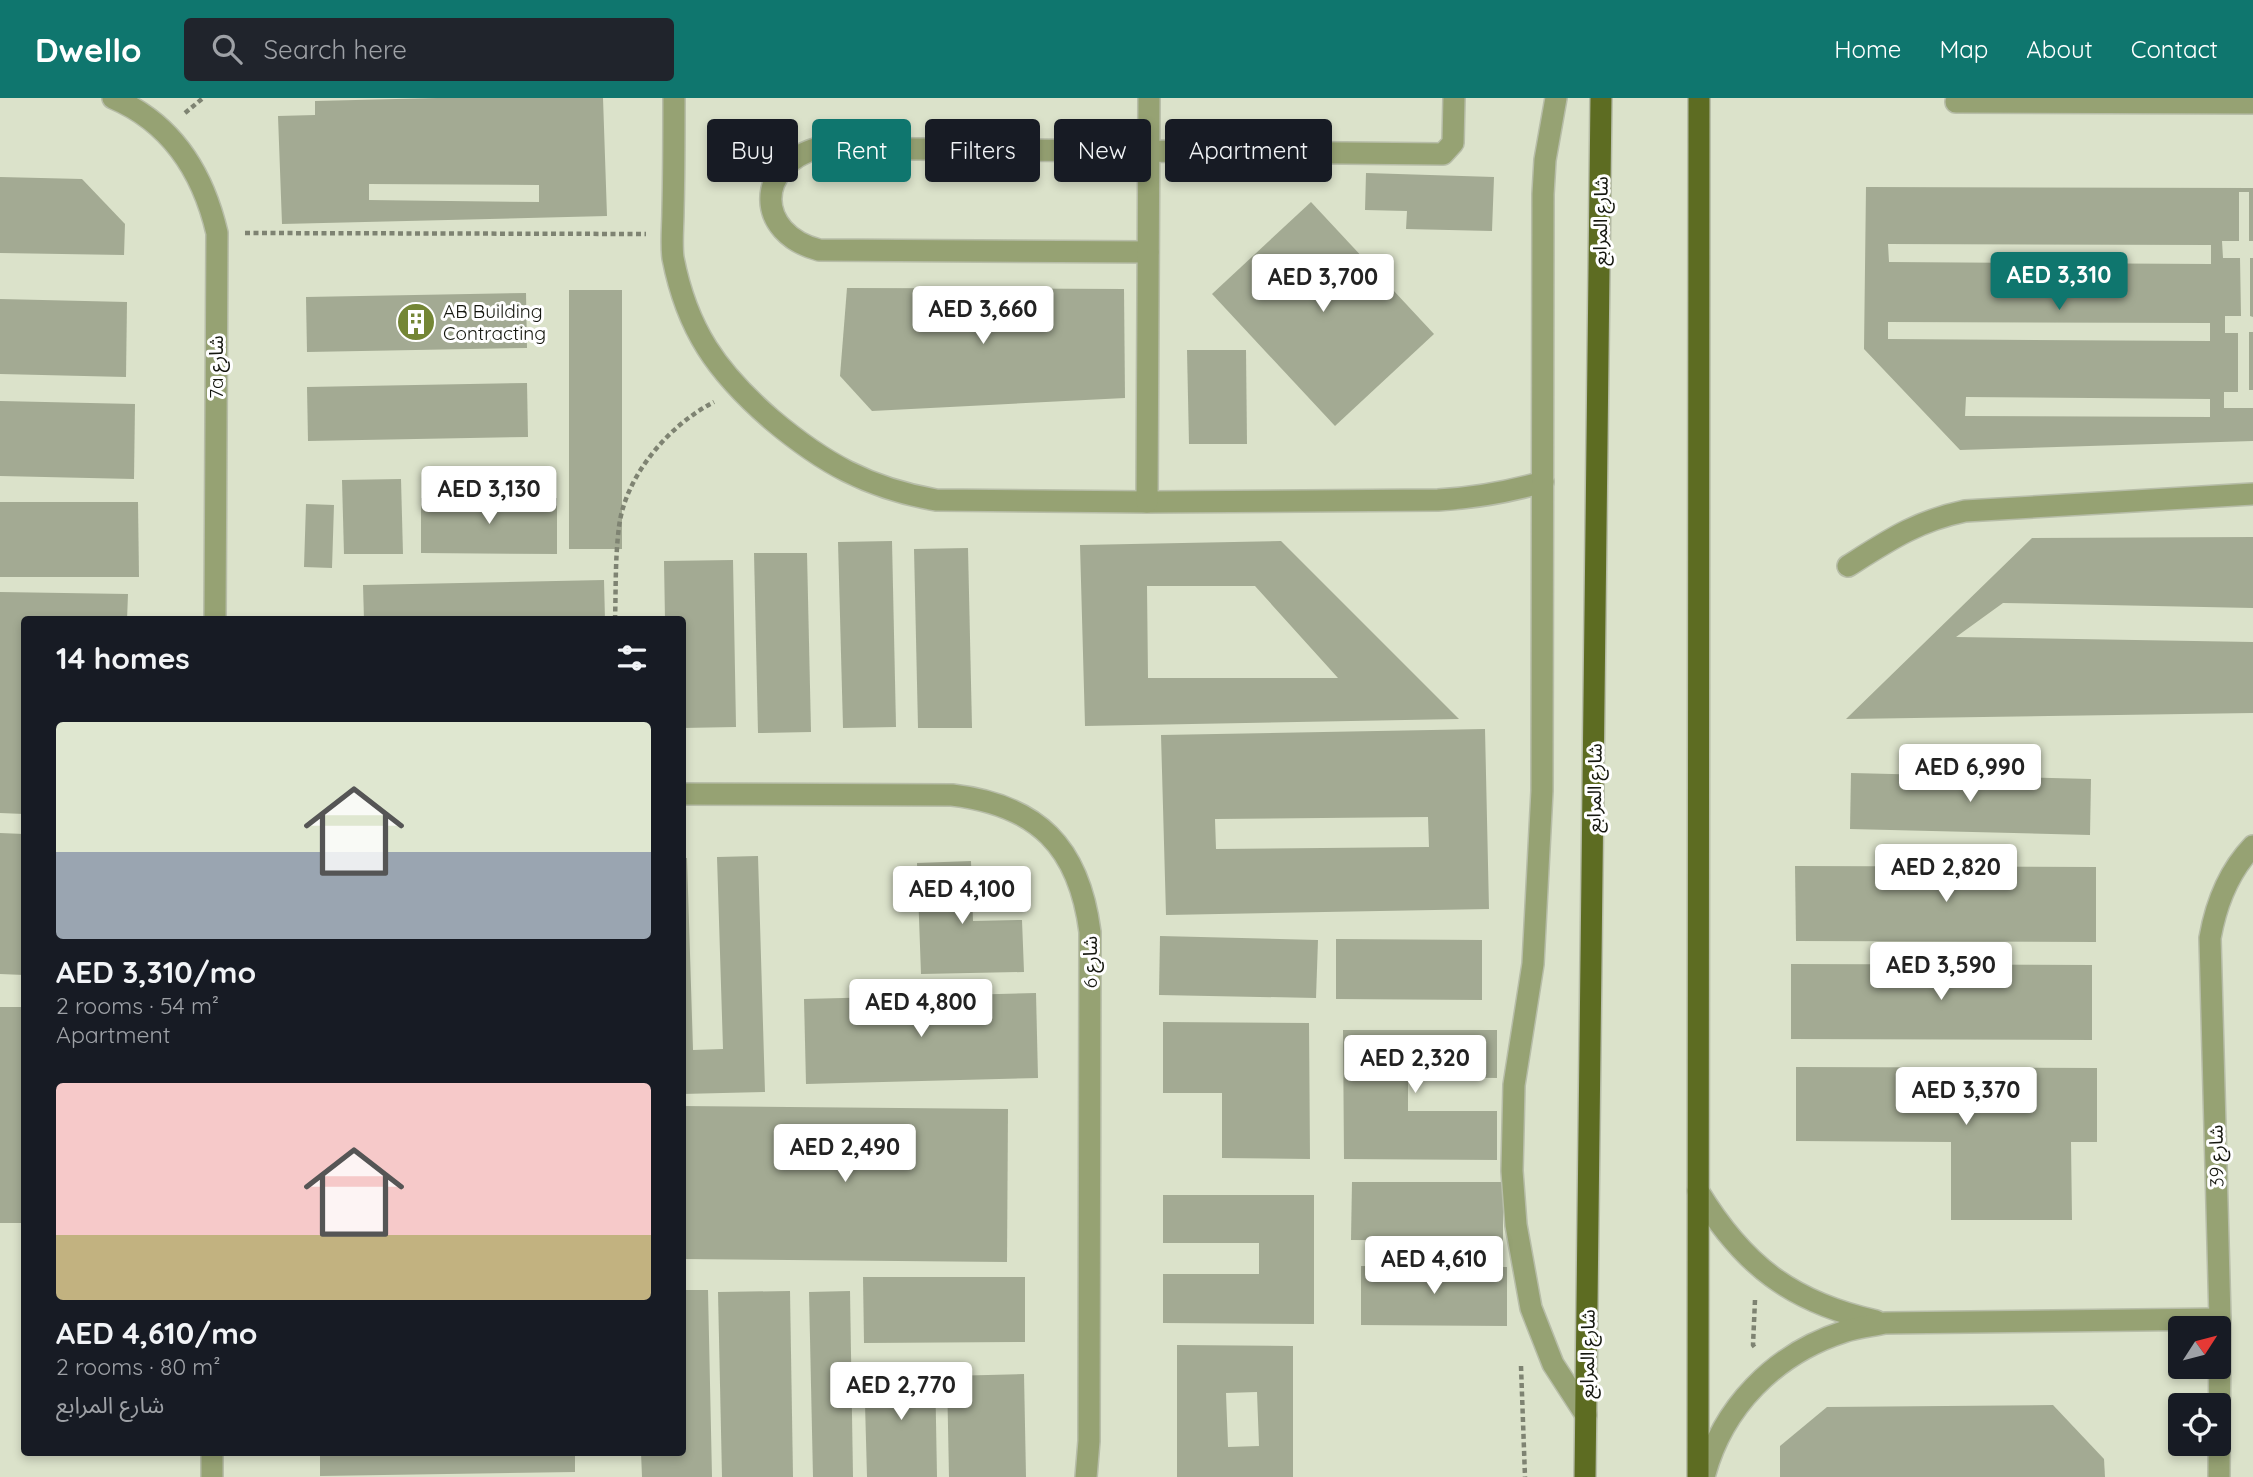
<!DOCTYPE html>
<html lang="en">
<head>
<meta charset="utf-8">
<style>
	:root { --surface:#171b24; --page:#20242c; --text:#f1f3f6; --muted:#9ea1a6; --accent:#0f766e }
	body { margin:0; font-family:Quicksand,"Noto Sans Arabic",sans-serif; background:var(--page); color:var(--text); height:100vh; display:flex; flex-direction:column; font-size:26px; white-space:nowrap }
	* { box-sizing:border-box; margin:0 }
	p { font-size:23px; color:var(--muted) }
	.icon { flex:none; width:38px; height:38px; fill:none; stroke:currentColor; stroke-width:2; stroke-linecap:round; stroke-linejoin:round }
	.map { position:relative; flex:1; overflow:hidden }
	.sheet { position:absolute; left:21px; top:518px; width:665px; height:840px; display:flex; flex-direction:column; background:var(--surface); border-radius:7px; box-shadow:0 4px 10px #0003 }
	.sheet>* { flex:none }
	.hud { position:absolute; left:707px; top:21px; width:665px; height:63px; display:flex; gap:14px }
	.needle { width:46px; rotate:54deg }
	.tools { position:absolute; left:2168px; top:1218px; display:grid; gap:14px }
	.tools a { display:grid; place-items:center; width:63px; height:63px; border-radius:7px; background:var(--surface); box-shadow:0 4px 10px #0003; font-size:35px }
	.price { position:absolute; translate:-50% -60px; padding:0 16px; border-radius:7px; background:#fff; color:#222; font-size:23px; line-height:46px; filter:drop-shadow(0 2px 4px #0008) }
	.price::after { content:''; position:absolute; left:50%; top:42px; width:21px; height:16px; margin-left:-10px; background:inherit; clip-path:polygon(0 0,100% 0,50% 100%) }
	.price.on { background:var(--accent); color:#fff }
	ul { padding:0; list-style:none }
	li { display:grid; align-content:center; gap:14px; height:371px; padding:0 35px }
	li span { display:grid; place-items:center; height:217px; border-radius:7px; color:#555 }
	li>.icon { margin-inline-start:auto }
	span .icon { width:126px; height:126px; fill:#fffc; stroke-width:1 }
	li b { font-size:30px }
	h2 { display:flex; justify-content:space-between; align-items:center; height:84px; padding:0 35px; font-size:30px }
	.chip { padding:0 24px; border-radius:7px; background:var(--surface); box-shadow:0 4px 10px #0003; font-size:24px; line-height:63px }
	.chip.on { background:var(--accent); color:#fff }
	header { display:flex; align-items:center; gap:42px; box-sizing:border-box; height:98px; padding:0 35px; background:var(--accent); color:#fff }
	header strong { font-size:33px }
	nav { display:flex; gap:38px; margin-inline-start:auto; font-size:24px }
	.search { width:490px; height:63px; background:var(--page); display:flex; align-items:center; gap:18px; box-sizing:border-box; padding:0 24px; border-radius:7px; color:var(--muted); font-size:26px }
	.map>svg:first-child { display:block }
	.building { fill:#a3aa93; fill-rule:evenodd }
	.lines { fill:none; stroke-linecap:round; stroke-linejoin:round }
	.minor-casing { stroke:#b7bda8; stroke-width:24 }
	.major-casing { stroke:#b7bda8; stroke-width:24 }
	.path { stroke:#7e8372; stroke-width:4.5; stroke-dasharray:5 3.5; stroke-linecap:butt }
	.minor { stroke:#96a273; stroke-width:21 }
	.major { stroke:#5d6c22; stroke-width:21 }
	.labels { text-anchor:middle; stroke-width:6; stroke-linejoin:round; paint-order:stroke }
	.street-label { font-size:19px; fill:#14160e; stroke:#fff }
	.poi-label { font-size:19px; fill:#14160e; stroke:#fff; text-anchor:start }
</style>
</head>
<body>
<header>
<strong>Dwello</strong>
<div class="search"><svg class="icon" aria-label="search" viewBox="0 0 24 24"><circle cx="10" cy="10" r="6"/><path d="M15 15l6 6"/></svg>Search here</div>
<nav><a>Home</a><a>Map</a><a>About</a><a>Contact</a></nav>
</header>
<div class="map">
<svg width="2253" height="1379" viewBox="0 0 2253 1379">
	<rect width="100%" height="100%" fill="#dbe2ca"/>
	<!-- building -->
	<g class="building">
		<path d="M437 0H603L607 118 282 126 278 18 315 17V3ZM369 86 539 87V104L369 102Z"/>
		<path d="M1366 75 1494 79 1492 133 1406 131 1407 113 1365 112Z"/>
		<path d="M0 79 82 81 125 126 124 157 0 155Z"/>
		<path d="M1866 89 2253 90V143H2249V94H2239V143H2222L2223 160H2240L2241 218H2225V235H2238V294H2224V310H2253V343L1960 352 1864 251ZM1888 146 2211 147V166L1889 164ZM1888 224 2210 225V243L1888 241ZM1966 299 2210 301V319L1965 318Z"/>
		<path d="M1311 104 1434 236 1335 328 1212 196Z"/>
		<path d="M2250 160H2253V219L2250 218Z"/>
		<path d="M847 190 1124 191 1125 300 872 313 840 278Z"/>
		<rect x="569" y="192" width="53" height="259"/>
		<path d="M526 195 527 250 307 254 306 199Z"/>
		<path d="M0 201 127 204 126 279 0 276Z"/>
		<rect x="2249" y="234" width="4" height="58"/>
		<path d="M1187 252H1246L1247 346H1189Z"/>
		<path d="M527 285 528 339 308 343 307 289Z"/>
		<path d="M0 303 135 306 134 381 0 378Z"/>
		<path d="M401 381 403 456H344L342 382Z"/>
		<path d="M421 400H557V456L421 455Z"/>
		<path d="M0 404H138L139 479H0Z"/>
		<path d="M306 406 334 407 332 470 304 469Z"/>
		<path d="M2253 439V510L2003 505 1956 539 2253 544V615L1846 621 2032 440Z"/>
		<path d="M892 443 896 629 843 630 838 444Z"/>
		<path d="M1281 443 1459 621 1085 628 1080 447ZM1147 488H1255L1338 580H1148Z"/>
		<path d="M968 450 972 630H918L914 451Z"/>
		<path d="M754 455H807L811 634 758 635Z"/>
		<path d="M733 462 736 629 682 630V522H665L664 463Z"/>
		<path d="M604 482 605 522H364L363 487Z"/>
		<path d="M0 494 128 496 127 522H24V716L0 715Z"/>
		<path d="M1485 631 1489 811 1166 817 1161 637ZM1428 719 1429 749 1216 751 1215 721Z"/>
		<path d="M1851 675 2091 681 2090 737 1850 731Z"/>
		<path d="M0 735 24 736V877L0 876Z"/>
		<path d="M758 758 765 994 682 996V760H687L693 952 723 951 717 759Z"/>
		<path d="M971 763 973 823 1022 822 1024 874 921 876 917 765Z"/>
		<path d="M1795 768 2096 769V844L1796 843Z"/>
		<path d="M1160 838 1318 842 1316 900 1159 897Z"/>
		<path d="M1336 841 1482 842V902L1336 901Z"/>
		<path d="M1791 866 2092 867V942L1791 941Z"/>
		<path d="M1036 895 1038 980 806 986 804 901Z"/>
		<rect x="0" y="909" width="24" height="216"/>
		<path d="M1163 924 1309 925 1310 1061 1222 1060V995H1163Z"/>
		<path d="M1343 932H1497V980L1408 979V1013H1497V1062L1344 1061Z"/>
		<path d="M1796 969 2097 970V1044H2071L2072 1122H1951V1044L1796 1043Z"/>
		<path d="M682 1008 1008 1011 1007 1164 682 1161Z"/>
		<path d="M1352 1084H1503V1143L1351 1142Z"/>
		<path d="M1163 1097H1314V1226L1163 1225V1176H1259V1145H1163Z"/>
		<path d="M1361 1168 1507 1169V1228L1361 1227Z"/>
		<path d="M863 1179H1025V1244L864 1245Z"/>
		<path d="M682 1192H708L712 1379H642L641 1354H682Z"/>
		<path d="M790 1193 793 1379H722L718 1194Z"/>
		<path d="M850 1193 853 1379H813L809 1194Z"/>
		<path d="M1177 1247 1293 1248V1379H1177ZM1257 1294 1259 1348 1228 1349 1226 1295Z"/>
		<path d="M935 1268 937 1379H867L864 1269Z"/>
		<path d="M1024 1276 1026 1379H949L947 1278Z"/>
		<path d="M2053 1307 2104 1361 2105 1379H1780V1348L1827 1309Z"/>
		<path d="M320 1354H575V1374L320 1378Z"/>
	</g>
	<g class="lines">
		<defs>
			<g id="minor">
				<path d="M113 0C172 25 203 75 217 135L215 522"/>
				<path d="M674 0C674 37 674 75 673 112 673 128 671 145 673 160 687 232 717 274 771 321 823 365 868 390 936 402L1147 404 1438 402C1474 400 1508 394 1543 384"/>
				<path d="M1556 0 1545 62 1543 96 1542 693 1533 866 1514 987 1512 1073 1516 1127 1531 1210 1553 1266 1586 1317"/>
				<path d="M1956 4 2253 5"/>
				<path d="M1148 154 819 152C755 135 755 68 818 50L1443 56 1453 45 1454 0"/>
				<path d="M1147 404 1149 0"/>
				<path d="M1848 468C1889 442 1917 423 1965 413L2253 396"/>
				<path d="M682 696 952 697C1038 707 1079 749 1090 834L1089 1343 1086 1379"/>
				<path d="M1698 1093C1743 1167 1791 1204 1876 1223"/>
				<path d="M212 1379V1354"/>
				<path d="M1704 1379C1722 1309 1775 1256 1843 1234 1856 1229 1871 1228 1885 1225L2220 1221"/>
				<path d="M2219 1379 2220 1221 2210 840C2216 806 2228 774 2253 748"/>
			</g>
			<g id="major">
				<path d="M1585 1379 1601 0"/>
				<path d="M1698 1379 1699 0"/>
			</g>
		</defs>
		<!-- minor casing -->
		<use href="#minor" class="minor-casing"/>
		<!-- major casing -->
		<use href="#major" class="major-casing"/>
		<!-- path -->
		<g class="path">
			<path d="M185 15 203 0"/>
			<path d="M245 135 646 136"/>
			<path d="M615 522C616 491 615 460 619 429 625 378 669 327 714 304"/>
			<path d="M1755 1202 1753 1247 1756 1251"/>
			<path d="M1521 1268 1525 1379"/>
		</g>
		<!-- minor -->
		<use href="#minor" class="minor"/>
		<!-- major -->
		<use href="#major" class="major"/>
	</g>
	<!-- icons -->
	<defs>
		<symbol id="building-disc" viewBox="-11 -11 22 22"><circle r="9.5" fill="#748635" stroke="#fff"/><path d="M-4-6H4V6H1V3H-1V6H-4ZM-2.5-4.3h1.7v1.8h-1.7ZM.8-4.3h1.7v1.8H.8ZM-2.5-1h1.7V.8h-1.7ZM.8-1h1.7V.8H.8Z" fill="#fff"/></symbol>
	</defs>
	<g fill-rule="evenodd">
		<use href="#building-disc" x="394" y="202" width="44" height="44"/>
	</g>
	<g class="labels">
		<!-- street labels -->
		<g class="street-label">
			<text transform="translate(1600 123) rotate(-89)" y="7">شارع المرابع</text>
			<text transform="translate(216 269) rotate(-90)" y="7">7a شارع</text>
			<text transform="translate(1594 690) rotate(-89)" y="7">شارع المرابع</text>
			<text transform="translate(1090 864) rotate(-90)" y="7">شارع 6</text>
			<text transform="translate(2216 1058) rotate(-91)" y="7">شارع 39</text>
			<text transform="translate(1587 1256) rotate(-89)" y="7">شارع المرابع</text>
		</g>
		<!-- poi labels -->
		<g class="poi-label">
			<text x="443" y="220">AB Building<tspan x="443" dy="22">Contracting</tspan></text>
		</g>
	</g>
</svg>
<div class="tools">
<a><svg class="needle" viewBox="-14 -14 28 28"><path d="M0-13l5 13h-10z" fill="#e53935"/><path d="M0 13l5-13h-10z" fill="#9ea1a6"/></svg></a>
<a><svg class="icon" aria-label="locate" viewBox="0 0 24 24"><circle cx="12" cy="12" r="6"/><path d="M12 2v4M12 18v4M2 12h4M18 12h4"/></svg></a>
</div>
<b class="price on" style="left:2059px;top:214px">AED 3,310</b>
<b class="price" style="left:1323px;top:216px">AED 3,700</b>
<b class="price" style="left:983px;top:248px">AED 3,660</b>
<b class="price" style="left:489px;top:428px">AED 3,130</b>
<b class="price" style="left:1970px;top:706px">AED 6,990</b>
<b class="price" style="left:1946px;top:806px">AED 2,820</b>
<b class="price" style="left:962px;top:828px">AED 4,100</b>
<b class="price" style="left:1941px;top:904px">AED 3,590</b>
<b class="price" style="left:921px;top:941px">AED 4,800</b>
<b class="price" style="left:1415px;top:997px">AED 2,320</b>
<b class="price" style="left:1966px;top:1029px">AED 3,370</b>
<b class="price" style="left:845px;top:1086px">AED 2,490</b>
<b class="price" style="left:1434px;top:1198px">AED 4,610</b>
<b class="price" style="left:901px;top:1324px">AED 2,770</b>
<div class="hud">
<a class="chip">Buy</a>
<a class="chip on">Rent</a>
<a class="chip">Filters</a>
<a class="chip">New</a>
<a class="chip">Apartment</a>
</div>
<section class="sheet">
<h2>14 homes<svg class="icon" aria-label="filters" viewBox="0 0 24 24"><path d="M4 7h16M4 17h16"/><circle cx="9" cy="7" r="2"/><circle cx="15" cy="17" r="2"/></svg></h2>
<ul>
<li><span style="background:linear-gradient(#dfe7d0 60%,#9aa5b1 0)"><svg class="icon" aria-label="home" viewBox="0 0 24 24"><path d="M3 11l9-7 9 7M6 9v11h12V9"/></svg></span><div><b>AED 3,310/mo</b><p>2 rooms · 54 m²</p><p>Apartment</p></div></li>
<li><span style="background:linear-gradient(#f6c9c9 70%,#c2b280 0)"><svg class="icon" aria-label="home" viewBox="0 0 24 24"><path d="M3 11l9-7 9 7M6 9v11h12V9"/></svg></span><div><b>AED 4,610/mo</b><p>2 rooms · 80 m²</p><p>شارع المرابع</p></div></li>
</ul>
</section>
</div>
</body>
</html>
